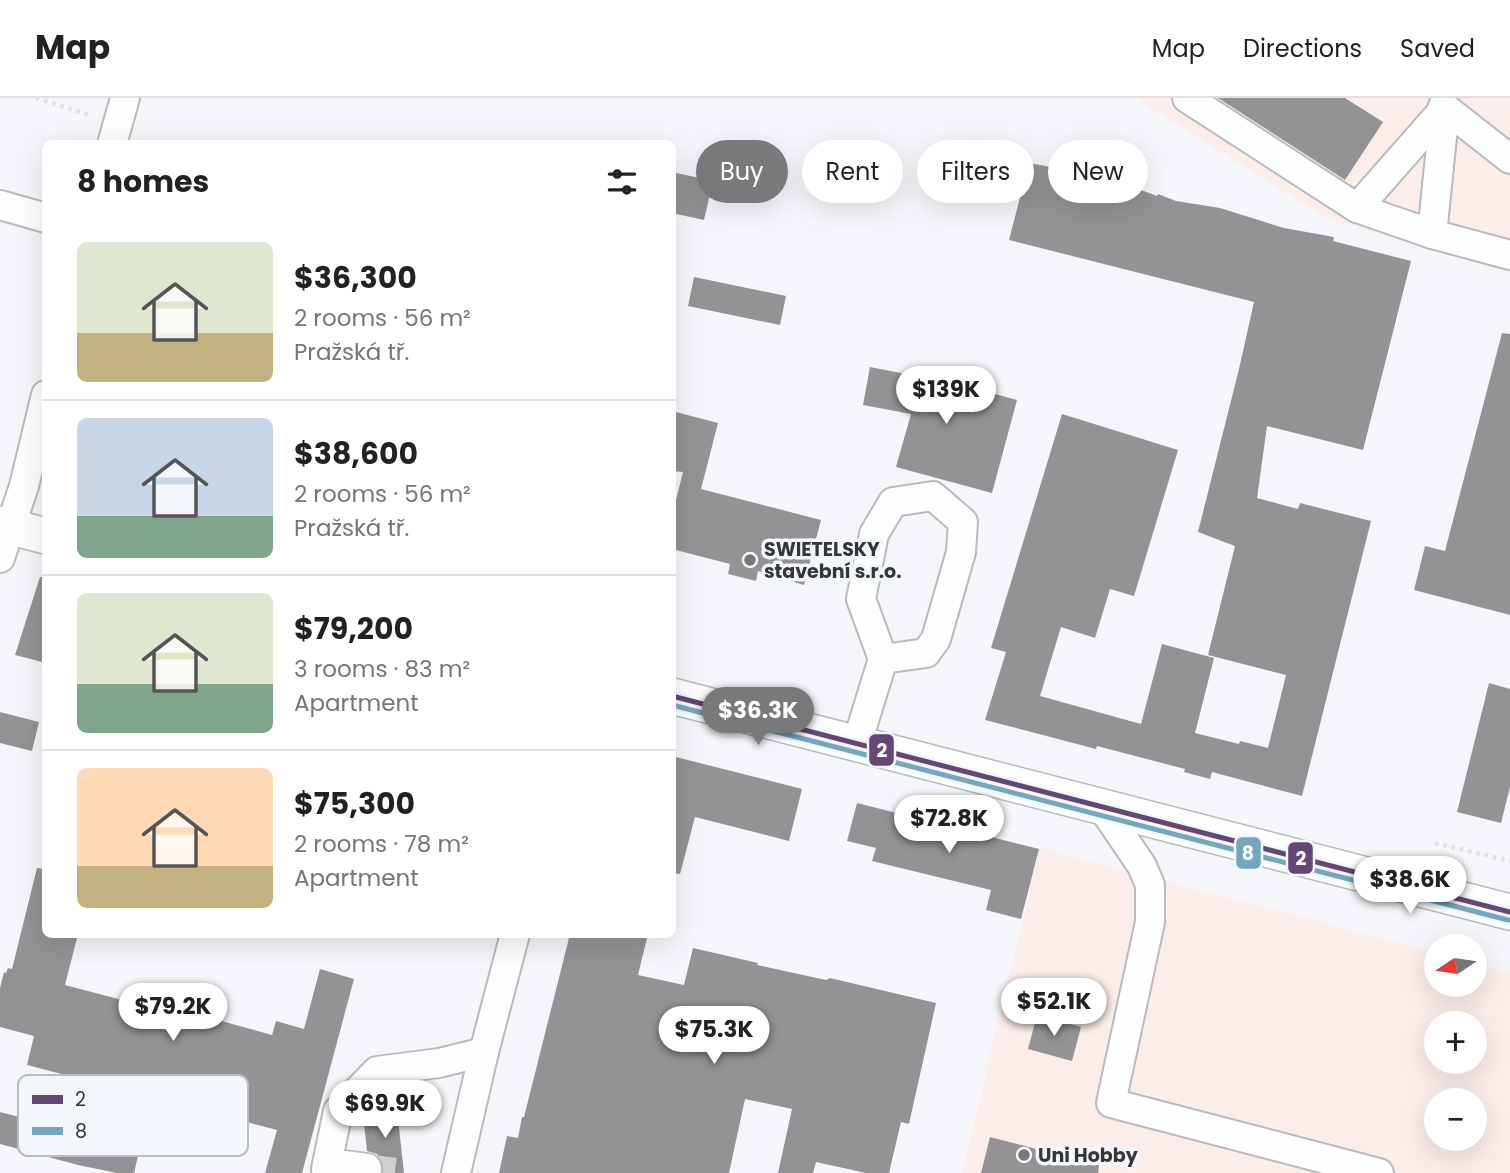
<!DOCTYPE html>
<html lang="en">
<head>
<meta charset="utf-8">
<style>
	:root { --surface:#fff; --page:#f6f6f6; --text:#222; --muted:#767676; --line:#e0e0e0; --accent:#78797b }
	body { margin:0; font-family:Poppins,sans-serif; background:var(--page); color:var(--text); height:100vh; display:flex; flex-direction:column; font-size:26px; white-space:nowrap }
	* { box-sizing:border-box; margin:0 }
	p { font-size:23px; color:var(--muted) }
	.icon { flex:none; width:38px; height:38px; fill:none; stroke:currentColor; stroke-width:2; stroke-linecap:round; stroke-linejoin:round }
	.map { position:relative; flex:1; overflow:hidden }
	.sheet { position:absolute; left:42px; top:42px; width:634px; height:798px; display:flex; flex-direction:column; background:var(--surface); border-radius:10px; box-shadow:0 7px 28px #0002 }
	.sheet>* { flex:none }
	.top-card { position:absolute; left:696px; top:42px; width:665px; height:63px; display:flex; gap:14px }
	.needle { width:46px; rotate:257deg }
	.buttons { position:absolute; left:1424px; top:836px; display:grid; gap:14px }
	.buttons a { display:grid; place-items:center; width:63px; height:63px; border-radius:50%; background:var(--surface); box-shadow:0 7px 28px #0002; font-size:35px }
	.price { position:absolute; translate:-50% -60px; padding:0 16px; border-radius:24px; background:#fff; color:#222; font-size:23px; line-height:46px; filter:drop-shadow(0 2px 4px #0008) }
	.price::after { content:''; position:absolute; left:50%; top:42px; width:21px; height:16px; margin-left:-10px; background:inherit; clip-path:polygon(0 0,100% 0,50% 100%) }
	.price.selected { background:var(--accent); color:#fff }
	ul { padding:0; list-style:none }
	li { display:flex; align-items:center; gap:21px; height:175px; padding:0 35px }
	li+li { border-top:2px solid var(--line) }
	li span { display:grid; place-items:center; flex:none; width:196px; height:140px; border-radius:10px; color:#555 }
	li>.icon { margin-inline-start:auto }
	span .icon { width:84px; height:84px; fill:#fffc; stroke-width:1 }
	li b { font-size:30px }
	h2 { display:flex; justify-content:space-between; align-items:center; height:84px; padding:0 35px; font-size:30px }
	.pill { padding:0 24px; border-radius:32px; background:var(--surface); box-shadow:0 7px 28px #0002; font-size:24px; line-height:63px }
	.pill.selected { background:var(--accent); color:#fff }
	header { display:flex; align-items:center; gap:42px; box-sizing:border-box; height:98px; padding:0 35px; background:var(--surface); border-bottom:2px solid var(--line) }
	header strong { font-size:33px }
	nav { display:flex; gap:38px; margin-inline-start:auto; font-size:24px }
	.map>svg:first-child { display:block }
	.commercial { fill:#faedea; fill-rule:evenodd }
	.building { fill:#939395 }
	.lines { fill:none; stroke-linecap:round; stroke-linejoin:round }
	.minor-tunnel { stroke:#ced0d2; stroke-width:28; stroke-dasharray:28 14; stroke-linecap:butt }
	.minor-casing { stroke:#b9babc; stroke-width:32 }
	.major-casing { stroke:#b9babc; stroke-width:38 }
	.path { stroke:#e0e1e1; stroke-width:4.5; stroke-dasharray:3.5 5; stroke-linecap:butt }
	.minor { stroke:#fdfefe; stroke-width:28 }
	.major { stroke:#fdfefe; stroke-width:35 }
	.bus-1-casing { stroke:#f3f6fa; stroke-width:10 }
	.bus-2-casing { stroke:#f3f6fa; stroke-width:10 }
	.bus-1 { stroke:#644678; stroke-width:5 }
	.bus-2 { stroke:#73a7be; stroke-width:5 }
	.poi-dot { fill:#78797b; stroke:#f3f6fa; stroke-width:2.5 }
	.labels { text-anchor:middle; stroke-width:7; stroke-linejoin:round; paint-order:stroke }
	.poi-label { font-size:19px; font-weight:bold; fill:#353637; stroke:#f3f6fa; text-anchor:start }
	.key { fill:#f3f6fa; stroke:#babcc0; stroke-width:2 }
	.key-label { font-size:19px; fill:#353637 }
	.line-badge { stroke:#f3f6fa; stroke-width:2.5 }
	.badge-label { font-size:19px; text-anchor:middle; font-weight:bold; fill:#fff }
</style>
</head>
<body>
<header>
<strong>Map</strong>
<nav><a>Map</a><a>Directions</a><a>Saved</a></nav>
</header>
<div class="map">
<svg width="1510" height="1075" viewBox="0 0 1510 1075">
	<rect width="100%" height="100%" fill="#f4f6f9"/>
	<!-- commercial -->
	<g class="commercial">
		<path d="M1135 0H1510V170L1330 122Z"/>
		<path d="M1040 750 1437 855V887H1475V865L1510 875V1075H962ZM1437 926H1475V964H1437ZM1437 1003H1475V1041H1437Z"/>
	</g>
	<!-- building -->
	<g class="building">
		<path d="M1218 0H1345L1383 24 1345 82Z"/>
		<path d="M1029 65 1073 73 1096 81 1117 83 1157 98 1158 96 1176 103 1220 110 1284 130 1334 139 1333 143 1411 163 1363 352 1267 328 1257 400 1298 411 1300 405 1371 423 1302 698 1212 674 1210 681 1184 674 1185 671 1097 648 1096 651 985 622 1006 554 991 550 1062 316 1178 352 1134 498 1110 491 1095 540 1061 529 1040 598 1141 626 1162 546 1214 560 1195 635 1239 646 1240 643 1268 650 1286 577 1208 557 1235 448 1198 434 1239 271 1254 204 1009 142Z"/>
		<path d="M672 74 713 83 704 122 672 115Z"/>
		<path d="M694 179 786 198 780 227 688 208Z"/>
		<path d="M1502 235 1510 236V517L1414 492 1425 448 1445 453Z"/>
		<path d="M870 269 921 279 922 276 1017 302 992 395 896 369 911 316 863 307Z"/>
		<path d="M672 313 718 325 701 391 821 422 804 487 758 473 756 483 728 476 730 466 672 451V418L683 374 672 373Z"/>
		<path d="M40 479H46V565L15 557Z"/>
		<path d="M1489 585 1510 591V689L1501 725 1457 714Z"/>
		<path d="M0 614 39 624 32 653 0 645Z"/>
		<path d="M672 658 802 691 789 743 695 719 680 776 672 775Z"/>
		<path d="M857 705 1039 751 1021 821 986 812 991 792 872 763 876 750 847 743Z"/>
		<path d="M37 770 46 771V836H78L65 887 164 913V911L173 914 174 910 272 937 276 923 304 931 320 871 354 881 302 1075H265L277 1032 27 967 34 938 0 929V890L4 874 6 875 8 870 12 871Z"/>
		<path d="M570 836H648L638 877 684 887 693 850 758 865 757 867 826 882 830 880 936 905 909 1026 901 1024 889 1075H866L816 1064 813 1075H778L792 1011 745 1001 729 1075H499L507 1038 518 1040 522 1019H524Z"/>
		<path d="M1037 917 1081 929 1072 963 1028 951Z"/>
		<path d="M397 1012 404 1075H382V1063L377 1056 367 1053 363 1016Z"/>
		<path d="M0 1014 77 1034 76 1036 90 1040 89 1042 139 1054 134 1075H117L78 1067 0 1046Z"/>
		<path d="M990 1039 1099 1067 1098 1075H981Z"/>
	</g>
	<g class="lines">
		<!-- minor-tunnel -->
		<path class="minor-tunnel" d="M367 1070 402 1075"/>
		<defs>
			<g id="minor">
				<path d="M1187 0 1357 110 1432 136 1510 157"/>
				<path d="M112 46 125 0"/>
				<path d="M0 107 46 120"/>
				<path d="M1357 110 1445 10 1510 61"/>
				<path d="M1432 136 1445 10 1443 8"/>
				<path d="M0 460 24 388 46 297"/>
				<path d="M857 645 883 561 926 555 936 541 961 454 963 424 933 398 893 404 874 436 861 501 883 561"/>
				<path d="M1102 709 1142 768 1150 787V824L1111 1005 1379 1075"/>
				<path d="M329 1065 367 1070"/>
				<path d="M326 1071 338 1013 377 973 439 965 484 954"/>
				<path d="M456 1075 484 954 515 836"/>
			</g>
			<g id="major">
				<path d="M0 426 46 438"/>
				<path d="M672 598 1510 814"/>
			</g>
		</defs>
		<!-- minor casing -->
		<use href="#minor" class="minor-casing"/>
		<!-- major casing -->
		<use href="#major" class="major-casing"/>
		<!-- path -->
		<g class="path">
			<path d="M36 0 92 18"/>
			<path d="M1435 745 1510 763"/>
		</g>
		<!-- minor -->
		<use href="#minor" class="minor"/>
		<!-- major -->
		<use href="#major" class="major"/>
		<defs>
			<path id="bus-1" d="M672 598 1510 814"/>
			<path id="bus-2" d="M672 607 1508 822"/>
		</defs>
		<!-- bus-1 casing -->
		<use href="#bus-1" class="bus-1-casing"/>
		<!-- bus-2 casing -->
		<use href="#bus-2" class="bus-2-casing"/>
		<!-- bus-1 -->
		<use href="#bus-1" class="bus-1"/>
		<!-- bus-2 -->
		<use href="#bus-2" class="bus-2"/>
	</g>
	<!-- markers -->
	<g class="poi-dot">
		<circle cx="750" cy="462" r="7"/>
		<circle cx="1024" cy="1057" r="7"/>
	</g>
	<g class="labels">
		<!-- poi labels -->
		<g class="poi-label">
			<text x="764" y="458">SWIETELSKY<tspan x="764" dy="22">stavební s.r.o.</tspan></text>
			<text x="1038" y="1064">Uni Hobby</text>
		</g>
	</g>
	<!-- legend -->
	<rect x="18" y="977" width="230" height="81" rx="10" class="key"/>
	<rect x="32" y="997" width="31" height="9" fill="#644678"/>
	<rect x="32" y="1029" width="31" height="8" fill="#73a7be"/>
	<g class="key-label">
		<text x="75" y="1008">2</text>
		<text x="75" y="1040">8</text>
	</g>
	<g class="line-badge">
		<rect x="868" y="635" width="27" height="34" rx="7" fill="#644678"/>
		<rect x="1235" y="738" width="27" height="34" rx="7" fill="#73a7be"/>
		<rect x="1287" y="743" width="27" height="34" rx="7" fill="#644678"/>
	</g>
	<g class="badge-label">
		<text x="882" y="659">2</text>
		<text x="1248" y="762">8</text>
		<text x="1301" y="767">2</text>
	</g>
</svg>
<div class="buttons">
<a><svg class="needle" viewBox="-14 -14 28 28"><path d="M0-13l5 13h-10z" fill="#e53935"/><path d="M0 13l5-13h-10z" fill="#767676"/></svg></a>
<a>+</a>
<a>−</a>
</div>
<b class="price" style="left:946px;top:328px">$139K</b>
<b class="price selected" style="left:758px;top:649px">$36.3K</b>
<b class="price" style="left:949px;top:757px">$72.8K</b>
<b class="price" style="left:1410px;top:818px">$38.6K</b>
<b class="price" style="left:1054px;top:940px">$52.1K</b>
<b class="price" style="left:173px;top:945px">$79.2K</b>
<b class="price" style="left:714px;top:968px">$75.3K</b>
<b class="price" style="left:385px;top:1042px">$69.9K</b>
<div class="top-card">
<a class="pill selected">Buy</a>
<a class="pill">Rent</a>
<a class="pill">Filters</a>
<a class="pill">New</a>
</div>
<section class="sheet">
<h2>8 homes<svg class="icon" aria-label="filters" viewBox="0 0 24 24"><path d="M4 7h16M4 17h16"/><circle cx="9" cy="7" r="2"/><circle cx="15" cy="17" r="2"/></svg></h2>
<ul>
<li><span style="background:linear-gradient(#dfe7d0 65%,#c2b280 0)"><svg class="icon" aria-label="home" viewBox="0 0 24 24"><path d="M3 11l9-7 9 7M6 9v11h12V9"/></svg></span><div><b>$36,300</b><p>2 rooms · 56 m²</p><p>Pražská tř.</p></div></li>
<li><span style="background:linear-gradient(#c9d6e8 70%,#7fa58c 0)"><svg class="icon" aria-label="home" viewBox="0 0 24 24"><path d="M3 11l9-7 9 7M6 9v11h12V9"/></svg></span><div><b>$38,600</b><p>2 rooms · 56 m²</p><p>Pražská tř.</p></div></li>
<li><span style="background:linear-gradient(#dfe7d0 65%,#7fa58c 0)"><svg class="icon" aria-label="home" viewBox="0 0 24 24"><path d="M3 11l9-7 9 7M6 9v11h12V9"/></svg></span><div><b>$79,200</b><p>3 rooms · 83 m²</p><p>Apartment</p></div></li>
<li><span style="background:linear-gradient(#ffd9b3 70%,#c2b280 0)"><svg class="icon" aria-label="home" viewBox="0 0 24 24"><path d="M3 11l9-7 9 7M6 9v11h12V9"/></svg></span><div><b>$75,300</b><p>2 rooms · 78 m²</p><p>Apartment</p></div></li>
</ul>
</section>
</div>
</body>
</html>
